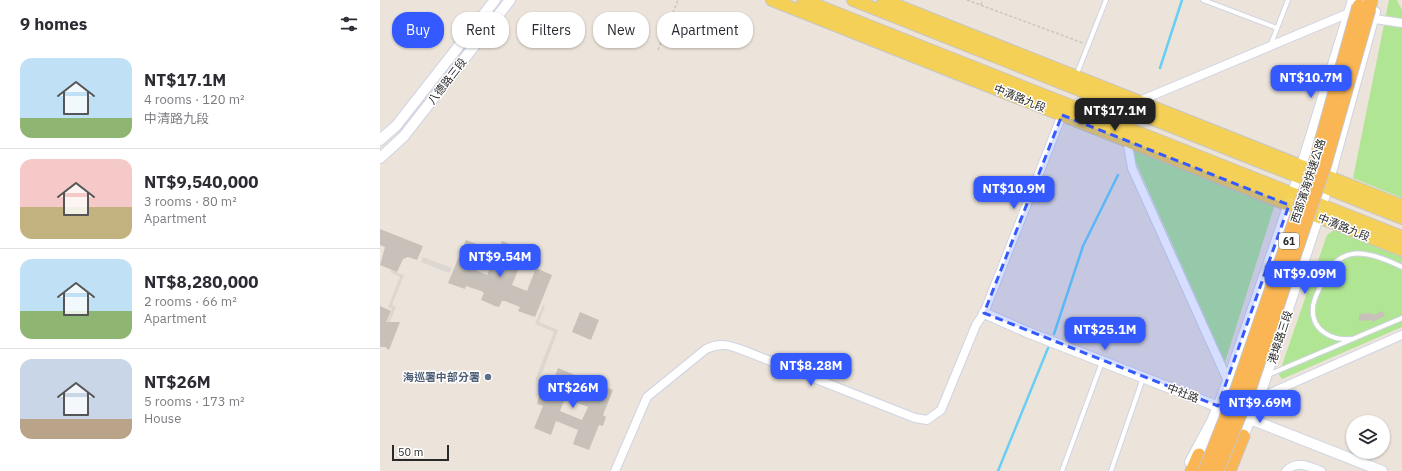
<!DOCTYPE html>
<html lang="en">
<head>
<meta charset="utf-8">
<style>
	:root { --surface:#fff; --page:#f2f2f3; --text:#2b2b33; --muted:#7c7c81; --line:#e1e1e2; --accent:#345aff }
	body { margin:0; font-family:"IBM Plex Sans","Noto Sans TC",sans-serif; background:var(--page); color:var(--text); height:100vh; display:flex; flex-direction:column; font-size:15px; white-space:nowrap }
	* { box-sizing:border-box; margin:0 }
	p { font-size:13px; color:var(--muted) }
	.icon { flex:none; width:22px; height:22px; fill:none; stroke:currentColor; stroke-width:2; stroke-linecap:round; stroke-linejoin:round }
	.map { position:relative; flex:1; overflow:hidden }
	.panel { display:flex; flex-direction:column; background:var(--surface); width:380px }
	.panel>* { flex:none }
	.top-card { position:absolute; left:12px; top:12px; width:380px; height:36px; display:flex; gap:8px }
	.buttons { position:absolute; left:966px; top:415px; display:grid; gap:8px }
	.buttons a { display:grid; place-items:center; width:44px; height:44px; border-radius:50%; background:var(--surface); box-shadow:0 1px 3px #0004; font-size:20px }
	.scale { position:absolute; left:12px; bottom:10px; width:57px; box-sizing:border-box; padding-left:4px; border:2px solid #292929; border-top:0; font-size:11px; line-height:14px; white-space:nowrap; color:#292929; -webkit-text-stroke:3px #fff; paint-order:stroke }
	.price { position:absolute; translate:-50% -34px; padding:0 9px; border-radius:8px; background:var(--accent); color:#fff; font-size:13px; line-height:26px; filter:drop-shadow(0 1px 2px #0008) }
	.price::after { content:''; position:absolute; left:50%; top:24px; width:12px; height:9px; margin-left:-6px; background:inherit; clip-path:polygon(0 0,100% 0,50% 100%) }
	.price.active { background:#222; color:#fff }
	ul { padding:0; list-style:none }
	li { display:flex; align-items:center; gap:12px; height:100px; padding:0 20px }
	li+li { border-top:1px solid var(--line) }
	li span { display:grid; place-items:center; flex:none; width:112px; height:80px; border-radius:12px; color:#555 }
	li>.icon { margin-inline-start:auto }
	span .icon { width:48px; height:48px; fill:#fffc; stroke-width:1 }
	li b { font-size:17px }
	h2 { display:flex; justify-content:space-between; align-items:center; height:48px; padding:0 20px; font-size:17px }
	.tag { padding:0 14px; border-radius:16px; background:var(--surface); box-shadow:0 1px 3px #0004; font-size:14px; line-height:36px }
	.tag.active { background:var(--accent); color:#fff }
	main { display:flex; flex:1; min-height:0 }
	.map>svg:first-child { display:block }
	.green { fill:#b0e594 }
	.plaza { fill:#dcd7d1 }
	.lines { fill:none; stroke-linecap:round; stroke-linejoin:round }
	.stream { stroke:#68cef3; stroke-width:2.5 }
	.building { fill:#c7c1ba; fill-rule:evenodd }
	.service-casing { stroke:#cfd3e3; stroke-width:6 }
	.minor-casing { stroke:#cfd3e3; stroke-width:10 }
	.tertiary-casing { stroke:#cfd3e3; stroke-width:12 }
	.primary-casing { stroke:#c7c7c7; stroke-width:14 }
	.trunk-casing { stroke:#c7c7c7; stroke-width:15 }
	.path { stroke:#c7c7c7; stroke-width:1.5; stroke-dasharray:3 2; stroke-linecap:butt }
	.service { stroke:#fff; stroke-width:4 }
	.minor { stroke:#fff; stroke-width:8 }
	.tertiary { stroke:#fff; stroke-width:10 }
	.primary { stroke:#f5d056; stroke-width:12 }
	.trunk { stroke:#fab654; stroke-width:13 }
	.trunk-bridge-casing { stroke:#c7c7c7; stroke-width:15; stroke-linecap:butt }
	.trunk-bridge { stroke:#fab654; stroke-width:13 }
	.marked { fill:#345aff; fill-opacity:0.2; stroke:#345aff; stroke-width:3; stroke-dasharray:8 5; stroke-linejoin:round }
	.service-dot { fill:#5c6f8a; stroke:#fff; stroke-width:1.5 }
	.labels { text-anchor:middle; stroke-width:3; stroke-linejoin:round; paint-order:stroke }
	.shield { fill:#fff; stroke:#696969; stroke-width:1 }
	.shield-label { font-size:10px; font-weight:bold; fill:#292929 }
	.street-label { font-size:11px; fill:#292929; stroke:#fff }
	.service-label { font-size:11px; font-weight:bold; fill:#4e5e75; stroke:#fff; text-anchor:end }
</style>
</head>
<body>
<main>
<section class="panel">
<h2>9 homes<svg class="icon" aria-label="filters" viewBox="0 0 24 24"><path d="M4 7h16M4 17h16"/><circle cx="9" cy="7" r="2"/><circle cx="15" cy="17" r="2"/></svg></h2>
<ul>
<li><span style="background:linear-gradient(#bfe0f5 75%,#8fb573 0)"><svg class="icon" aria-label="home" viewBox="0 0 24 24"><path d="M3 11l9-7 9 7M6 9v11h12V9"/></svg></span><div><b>NT$17.1M</b><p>4 rooms · 120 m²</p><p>中清路九段</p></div></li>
<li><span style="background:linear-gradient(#f6c9c9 60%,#c2b280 0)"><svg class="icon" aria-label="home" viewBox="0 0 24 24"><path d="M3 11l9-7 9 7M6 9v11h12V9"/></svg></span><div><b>NT$9,540,000</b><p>3 rooms · 80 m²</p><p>Apartment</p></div></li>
<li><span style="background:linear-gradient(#bfe0f5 65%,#8fb573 0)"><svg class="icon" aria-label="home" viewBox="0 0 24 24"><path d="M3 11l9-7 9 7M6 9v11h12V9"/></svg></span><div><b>NT$8,280,000</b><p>2 rooms · 66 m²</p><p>Apartment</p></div></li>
<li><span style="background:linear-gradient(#c9d6e8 75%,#b9a48a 0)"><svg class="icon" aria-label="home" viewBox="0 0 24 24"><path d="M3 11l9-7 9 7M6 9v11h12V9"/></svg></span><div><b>NT$26M</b><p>5 rooms · 173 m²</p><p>House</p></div></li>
</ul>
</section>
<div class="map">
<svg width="1022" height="471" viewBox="0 0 1022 471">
	<rect width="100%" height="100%" fill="#ece4da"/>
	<!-- green -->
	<g class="green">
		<path d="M1009 0H1017L1022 10V198L973 178Z"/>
		<path d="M749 147 895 204 845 362Z"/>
		<path d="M954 230 1022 257V327L902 379 899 375 900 371 947 235Z"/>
	</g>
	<!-- plaza -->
	<g class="plaza">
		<path d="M43 257 72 268 69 273 41 262Z"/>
		<path d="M11 270 24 275 12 305 16 307 9 324 5 326 12 309 8 307 20 277 10 272Z"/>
		<path d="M163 305 165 306 159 322 178 330 159 382 155 380 174 332 155 324Z"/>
	</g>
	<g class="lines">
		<!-- stream -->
		<g class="stream">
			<path d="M780 68 802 0"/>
			<path d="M674 334 703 246 738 175"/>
			<path d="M618 471 668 348"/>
		</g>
	</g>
	<!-- building -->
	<g class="building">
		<path d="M0 229 43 246 37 260 28 257 23 259 17 272 0 265 5 247 0 245Z"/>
		<path d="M86 240 102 246 93 269 107 275 115 256 112 254 114 247 119 249 122 241 145 250 142 258 146 260 144 267 140 265 132 285 147 291 156 268 172 275 155 317 138 311 140 307 125 301H122L119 307 115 306 101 300 104 293 101 291 86 286 85 289 68 283Z"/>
		<path d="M0 306 11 311 6 322H20L9 350 5 347H0Z"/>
		<path d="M1003 311 1005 316 992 322 991 320 979 321V314L992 313 993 315Z"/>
		<path d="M200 312 219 320 211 340 192 332Z"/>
		<path d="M178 368 195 375 189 388 212 397 217 383 233 390 223 415 226 417 223 426 219 425 209 450 193 444 198 430 176 421 171 435 154 428 163 406 157 404 158 400 163 387 170 390ZM185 398 208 407 202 420 180 411Z"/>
	</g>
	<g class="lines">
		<defs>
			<g id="service">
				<path d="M823 0 897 28"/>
				<path d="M891 44 908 0"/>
				<path d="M696 76 726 0"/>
				<path d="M972 339C953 341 931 331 933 308 933 301 937 294 940 287 957 243 985 249 1022 267"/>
				<path d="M888 375 1022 318"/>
				<path d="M682 471 722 362"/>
				<path d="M731 471 763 378"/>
			</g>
			<g id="minor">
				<path d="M988 18 1022 23"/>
				<path d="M848 381 752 168 745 128 751 111 757 102 969 13 973 14"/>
				<path d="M879 398 1022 335"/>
				<path d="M235 471 267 397 326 349C340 342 350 345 365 351L535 418 547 420 561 410 596 325 604 313 682 115"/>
				<path d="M906 471C917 460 928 466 941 471"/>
			</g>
			<g id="tertiary">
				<path d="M0 140 16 126 115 0"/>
				<path d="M0 158 24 136 130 0"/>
				<path d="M604 313 647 332 844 409"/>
				<path d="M865 417 1002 471"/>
				<path d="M863 436 879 398 942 205 995 12"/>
				<path d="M810 462 833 419 848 381 918 178 973 0"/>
				<path d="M821 465 830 430"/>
			</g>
			<g id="primary">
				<path d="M392 0 1022 250"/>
				<path d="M423 0 1022 237"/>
				<path d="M473 0 1022 218"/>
				<path d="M503 0 1022 206"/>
			</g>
			<g id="trunk">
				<path d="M989 9 991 0"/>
				<path d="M812 471 819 455"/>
				<path d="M849 471 863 436"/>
			</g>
		</defs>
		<!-- service casing -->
		<use href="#service" class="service-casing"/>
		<!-- minor casing -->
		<use href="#minor" class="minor-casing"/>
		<!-- tertiary casing -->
		<use href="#tertiary" class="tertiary-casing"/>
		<!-- primary casing -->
		<use href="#primary" class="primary-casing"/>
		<!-- trunk casing -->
		<use href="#trunk" class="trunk-casing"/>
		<!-- path -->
		<g class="path">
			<path d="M587 0 703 43"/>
			<path d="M601 5 602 0"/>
			<path d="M278 50 298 0"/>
		</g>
		<!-- service -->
		<use href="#service" class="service"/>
		<!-- minor -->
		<use href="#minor" class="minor"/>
		<!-- tertiary -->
		<use href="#tertiary" class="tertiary"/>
		<!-- primary -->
		<use href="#primary" class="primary"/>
		<!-- trunk -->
		<use href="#trunk" class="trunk"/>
		<defs>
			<g id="trunk-bridge">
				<path d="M825 471 855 395 936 160 979 6"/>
				<path d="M837 471 866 399 944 167 989 9"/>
			</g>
		</defs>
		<!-- trunk-bridge casing -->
		<use href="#trunk-bridge" class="trunk-bridge-casing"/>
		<!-- trunk-bridge -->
		<use href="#trunk-bridge" class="trunk-bridge"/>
	</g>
	<!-- marked area -->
	<path class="marked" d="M682 115 909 205 838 406 604 313Z"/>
	<!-- markers -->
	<circle class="service-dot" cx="108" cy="377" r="4"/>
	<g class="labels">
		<!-- shield labels -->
		<rect class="shield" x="899" y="233" width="20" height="16" rx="3"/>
		<g class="shield-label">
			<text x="909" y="245">61</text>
		</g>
		<!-- street labels -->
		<g class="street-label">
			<text transform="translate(67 81) rotate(-52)" y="4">八德路三段</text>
			<text transform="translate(640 98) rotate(22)" y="4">中清路九段</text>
			<text transform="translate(928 181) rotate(-72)" y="4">西部濱海快速公路</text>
			<text transform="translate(964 227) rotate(22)" y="4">中清路九段</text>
			<text transform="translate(900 337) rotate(-72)" y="4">港埠路三段</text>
			<text transform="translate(803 393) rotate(21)" y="4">中社路</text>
		</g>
		<!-- service labels -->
		<g class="service-label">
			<text x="100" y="381">海巡署中部分署</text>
		</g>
	</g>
</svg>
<div class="buttons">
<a><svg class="icon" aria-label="layers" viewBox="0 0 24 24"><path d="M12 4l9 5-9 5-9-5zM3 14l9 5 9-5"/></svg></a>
</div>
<div class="scale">50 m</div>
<b class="price" style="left:931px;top:99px">NT$10.7M</b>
<b class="price active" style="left:735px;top:132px">NT$17.1M</b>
<b class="price" style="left:634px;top:210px">NT$10.9M</b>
<b class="price" style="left:120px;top:278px">NT$9.54M</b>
<b class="price" style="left:925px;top:295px">NT$9.09M</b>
<b class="price" style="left:725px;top:351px">NT$25.1M</b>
<b class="price" style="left:431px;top:387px">NT$8.28M</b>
<b class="price" style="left:193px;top:409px">NT$26M</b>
<b class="price" style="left:880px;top:424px">NT$9.69M</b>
<div class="top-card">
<a class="tag active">Buy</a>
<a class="tag">Rent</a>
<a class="tag">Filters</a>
<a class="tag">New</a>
<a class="tag">Apartment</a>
</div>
</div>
</main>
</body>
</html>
